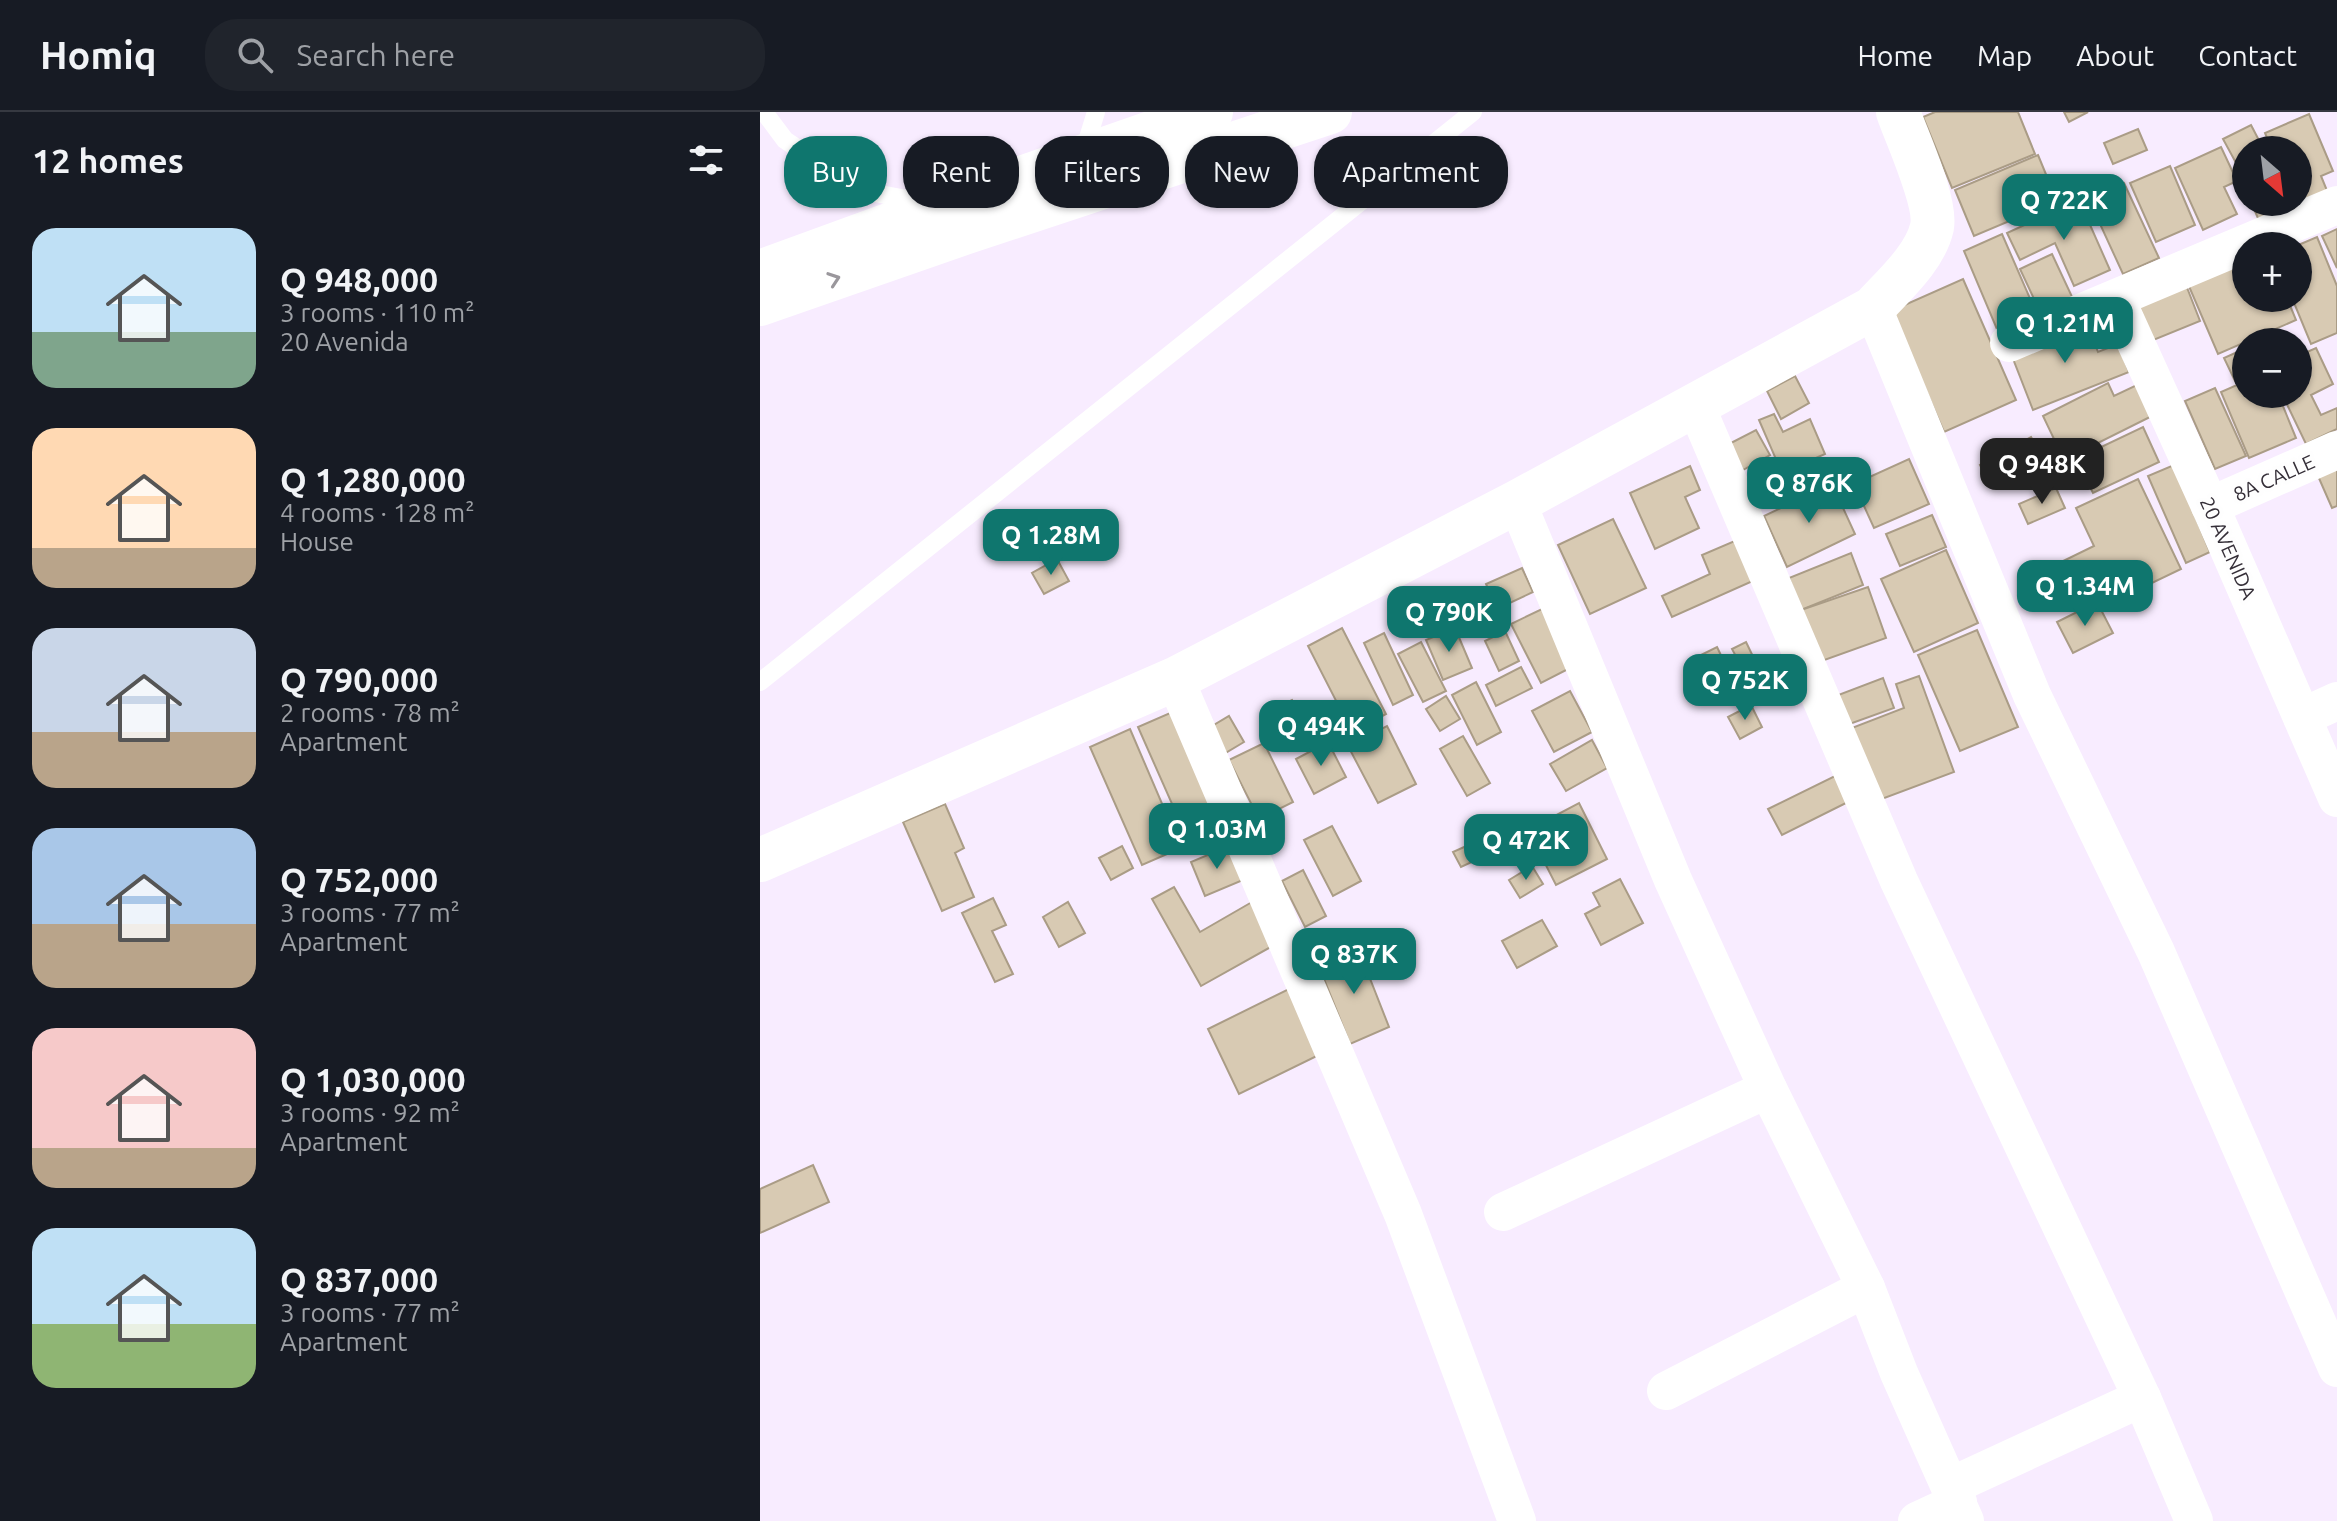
<!DOCTYPE html>
<html lang="en">
<head>
<meta charset="utf-8">
<style>
	:root { --surface:#171b24; --page:#20242c; --text:#f1f3f6; --muted:#9ea1a6; --line:#363941; --accent:#0f766e }
	body { margin:0; font-family:Ubuntu,sans-serif; background:var(--page); color:var(--text); height:100vh; display:flex; flex-direction:column; font-size:30px; white-space:nowrap }
	* { box-sizing:border-box; margin:0 }
	p { font-size:26px; color:var(--muted) }
	.icon { flex:none; width:44px; height:44px; fill:none; stroke:currentColor; stroke-width:2; stroke-linecap:round; stroke-linejoin:round }
	.map { position:relative; flex:1; overflow:hidden }
	.sheet { display:flex; flex-direction:column; background:var(--surface); width:760px }
	.sheet>* { flex:none }
	.guide { position:absolute; left:24px; top:24px; width:760px; height:72px; display:flex; gap:16px }
	.needle { width:52px; rotate:152deg }
	.buttons { position:absolute; left:1472px; top:24px; display:grid; gap:16px }
	.buttons a { display:grid; place-items:center; width:80px; height:80px; border-radius:50%; background:var(--surface); box-shadow:0 2px 6px #0004; font-size:40px }
	.price { position:absolute; translate:-50% -68px; padding:0 18px; border-radius:16px; background:var(--accent); color:#fff; font-size:26px; line-height:52px; filter:drop-shadow(0 2px 4px #0008) }
	.price::after { content:''; position:absolute; left:50%; top:48px; width:24px; height:18px; margin-left:-12px; background:inherit; clip-path:polygon(0 0,100% 0,50% 100%) }
	.price.on { background:#222; color:#fff }
	ul { padding:0; list-style:none }
	li { display:flex; align-items:center; gap:24px; height:200px; padding:0 32px }
	li span { display:grid; place-items:center; flex:none; width:224px; height:160px; border-radius:24px; color:#555 }
	li>.icon { margin-inline-start:auto }
	span .icon { width:96px; height:96px; fill:#fffc; stroke-width:1 }
	li b { font-size:34px }
	h2 { display:flex; justify-content:space-between; align-items:center; height:96px; padding:0 32px; font-size:34px }
	.tag { padding:0 28px; border-radius:32px; background:var(--surface); box-shadow:0 2px 6px #0004; font-size:28px; line-height:72px }
	.tag.on { background:var(--accent); color:#fff }
	header { display:flex; align-items:center; gap:48px; box-sizing:border-box; height:112px; padding:0 40px; background:var(--surface); border-bottom:2px solid var(--line) }
	header strong { font-size:38px }
	nav { display:flex; gap:44px; margin-inline-start:auto; font-size:28px }
	.search { width:560px; height:72px; background:var(--page); display:flex; align-items:center; gap:20px; box-sizing:border-box; padding:0 28px; border-radius:32px; color:var(--muted); font-size:30px }
	main { display:flex; flex:1; min-height:0 }
	.map>svg:first-child { display:block }
	.building { fill:#d8cab3; stroke:#aa9c86; stroke-width:2 }
	.lines { fill:none; stroke-linecap:round; stroke-linejoin:round }
	.service { stroke:#fff; stroke-width:18 }
	.minor { stroke:#fff; stroke-width:38 }
	.tertiary { stroke:#fff; stroke-width:44 }
	.secondary { stroke:#fff; stroke-width:44 }
	.oneway { stroke:#9a979c }
	.labels { text-anchor:middle; stroke-width:8; stroke-linejoin:round; paint-order:stroke }
	.street-label { font-size:20px; fill:#352f38; stroke:#fefefe }
</style>
</head>
<body>
<header>
<strong>Homiq</strong>
<div class="search"><svg class="icon" aria-label="search" viewBox="0 0 24 24"><circle cx="10" cy="10" r="6"/><path d="M15 15l6 6"/></svg>Search here</div>
<nav><a>Home</a><a>Map</a><a>About</a><a>Contact</a></nav>
</header>
<main>
<section class="sheet">
<h2>12 homes<svg class="icon" aria-label="filters" viewBox="0 0 24 24"><path d="M4 7h16M4 17h16"/><circle cx="9" cy="7" r="2"/><circle cx="15" cy="17" r="2"/></svg></h2>
<ul>
<li><span style="background:linear-gradient(#bfe0f5 65%,#7fa58c 0)"><svg class="icon" aria-label="home" viewBox="0 0 24 24"><path d="M3 11l9-7 9 7M6 9v11h12V9"/></svg></span><div><b>Q 948,000</b><p>3 rooms · 110 m²</p><p>20 Avenida</p></div></li>
<li><span style="background:linear-gradient(#ffd9b3 75%,#b9a48a 0)"><svg class="icon" aria-label="home" viewBox="0 0 24 24"><path d="M3 11l9-7 9 7M6 9v11h12V9"/></svg></span><div><b>Q 1,280,000</b><p>4 rooms · 128 m²</p><p>House</p></div></li>
<li><span style="background:linear-gradient(#c9d6e8 65%,#b9a48a 0)"><svg class="icon" aria-label="home" viewBox="0 0 24 24"><path d="M3 11l9-7 9 7M6 9v11h12V9"/></svg></span><div><b>Q 790,000</b><p>2 rooms · 78 m²</p><p>Apartment</p></div></li>
<li><span style="background:linear-gradient(#a9c7e8 60%,#b9a48a 0)"><svg class="icon" aria-label="home" viewBox="0 0 24 24"><path d="M3 11l9-7 9 7M6 9v11h12V9"/></svg></span><div><b>Q 752,000</b><p>3 rooms · 77 m²</p><p>Apartment</p></div></li>
<li><span style="background:linear-gradient(#f6c9c9 75%,#b9a48a 0)"><svg class="icon" aria-label="home" viewBox="0 0 24 24"><path d="M3 11l9-7 9 7M6 9v11h12V9"/></svg></span><div><b>Q 1,030,000</b><p>3 rooms · 92 m²</p><p>Apartment</p></div></li>
<li><span style="background:linear-gradient(#bfe0f5 60%,#8fb573 0)"><svg class="icon" aria-label="home" viewBox="0 0 24 24"><path d="M3 11l9-7 9 7M6 9v11h12V9"/></svg></span><div><b>Q 837,000</b><p>3 rooms · 77 m²</p><p>Apartment</p></div></li>
</ul>
</section>
<div class="map">
<svg width="1577" height="1409" viewBox="0 0 1577 1409">
	<rect width="100%" height="100%" fill="#f8ecff"/>
	<!-- building -->
	<g class="building">
		<path d="M1175 0H1258L1275 42 1192 76 1163 5Z"/>
		<path d="M1304 0H1328L1309 10Z"/>
		<path d="M1549 2 1573 59 1561 64 1570 86 1538 100 1535 90H1538V38H1512L1505 21Z"/>
		<path d="M1491 13 1504 38H1486V60L1482 62 1463 27Z"/>
		<path d="M1378 17 1387 38 1353 52 1344 31Z"/>
		<path d="M1461 35 1477 69 1464 75 1477 102 1443 118 1415 56Z"/>
		<path d="M1278 43 1297 89 1214 124 1195 78Z"/>
		<path d="M1410 54 1435 113 1396 130 1370 71Z"/>
		<path d="M1364 71 1399 146 1363 162 1329 88Z"/>
		<path d="M1319 88 1350 158 1314 174 1295 131 1260 148 1247 121Z"/>
		<path d="M1491 90H1523L1527 99 1500 111Z"/>
		<path d="M1577 117V156L1562 124Z"/>
		<path d="M1242 122 1278 205 1239 222 1204 139Z"/>
		<path d="M1557 125 1577 174V221L1551 232 1532 186H1538V134H1536Z"/>
		<path d="M1292 142 1314 189 1282 204 1260 157Z"/>
		<path d="M1486 147V186H1527L1536 208 1458 242 1428 172Z"/>
		<path d="M1203 167 1256 288 1184 320 1131 199Z"/>
		<path d="M1426 173 1440 209 1386 231 1372 194Z"/>
		<path d="M1326 209 1338 240 1358 232 1369 260 1273 298 1250 239Z"/>
		<path d="M1486 236V264L1475 269 1464 246Z"/>
		<path d="M1556 236 1573 272 1551 283 1561 303 1577 296V317L1546 332 1522 282H1538V244Z"/>
		<path d="M1035 264 1049 291 1021 307 1007 279Z"/>
		<path d="M1486 269V282H1518L1536 326 1489 346 1461 280Z"/>
		<path d="M1348 271 1354 284 1379 272 1394 303 1304 348 1283 304Z"/>
		<path d="M1455 276 1486 344 1455 357 1425 289Z"/>
		<path d="M1014 302 1023 320 1050 307 1065 342 1022 361 999 308Z"/>
		<path d="M1383 315 1399 350 1333 381 1316 347Z"/>
		<path d="M996 318 1010 343 983 358 969 332Z"/>
		<path d="M1271 325 1281 343 1229 371 1220 353Z"/>
		<path d="M1149 347 1169 392 1114 416 1094 372Z"/>
		<path d="M1414 353 1450 440 1426 451 1388 364Z"/>
		<path d="M930 354 940 378 925 385 939 416 895 437 870 381Z"/>
		<path d="M1577 356V394L1572 396 1558 364Z"/>
		<path d="M1378 367 1421 457 1365 484 1359 470 1314 492 1295 453 1334 434 1316 396Z"/>
		<path d="M1072 372 1095 422 1027 455 1004 404Z"/>
		<path d="M1296 376 1305 396 1268 412 1259 392Z"/>
		<path d="M1172 403 1186 435 1140 454 1126 422Z"/>
		<path d="M853 407 886 476 830 502 798 433Z"/>
		<path d="M977 428 995 468 912 505 902 484 950 462 942 443Z"/>
		<path d="M1186 438 1218 511 1154 540 1121 467Z"/>
		<path d="M1091 441 1103 473 1041 498 1029 466Z"/>
		<path d="M297 447 309 469 284 482 272 461Z"/>
		<path d="M762 456 773 480 737 497 726 472Z"/>
		<path d="M1108 475 1126 526 1056 551 1038 499Z"/>
		<path d="M1337 490 1353 521 1313 541 1297 510Z"/>
		<path d="M680 495 687 513 664 521 658 503Z"/>
		<path d="M782 497 812 555 781 571 751 512Z"/>
		<path d="M582 516 626 602 592 620 548 534Z"/>
		<path d="M695 516 712 556 683 568 666 528Z"/>
		<path d="M1217 518 1258 615 1200 639 1158 543Z"/>
		<path d="M745 519 759 549 739 559 725 529Z"/>
		<path d="M624 521 653 583 633 593 604 531Z"/>
		<path d="M661 530 686 579 663 590 638 542Z"/>
		<path d="M986 530 1000 559 987 565 972 537Z"/>
		<path d="M957 535 980 583 965 591 941 543Z"/>
		<path d="M761 555 772 576 736 594 726 573Z"/>
		<path d="M1159 564 1194 660 1111 691 1084 619 1144 596 1136 572Z"/>
		<path d="M1123 566 1134 596 1084 614 1073 585Z"/>
		<path d="M716 570 741 620 717 633 692 583Z"/>
		<path d="M810 579 832 620 794 640 772 599Z"/>
		<path d="M686 584 700 607 680 619 666 597Z"/>
		<path d="M532 588 552 627 529 639 509 599Z"/>
		<path d="M991 593 1002 615 980 627 968 605Z"/>
		<path d="M417 598 462 702 424 719 378 615Z"/>
		<path d="M469 604 484 630 457 646 442 620Z"/>
		<path d="M627 614 656 672 618 691 588 634Z"/>
		<path d="M370 617 421 736 382 753 330 635Z"/>
		<path d="M703 624 730 671 707 684 680 637Z"/>
		<path d="M832 628 847 656 806 679 790 652Z"/>
		<path d="M568 630 586 665 554 682 536 647Z"/>
		<path d="M504 631 533 690 499 707 469 648Z"/>
		<path d="M1077 663 1090 689 1022 723 1008 697Z"/>
		<path d="M819 691 847 747 796 773 768 718Z"/>
		<path d="M185 692 204 736 195 741 214 785 182 799 143 710Z"/>
		<path d="M572 714 601 769 573 784 544 728Z"/>
		<path d="M746 716 753 731 701 755 693 740Z"/>
		<path d="M362 734 373 756 351 768 339 746Z"/>
		<path d="M469 734 483 768 445 784 431 750Z"/>
		<path d="M772 754 783 772 760 786 749 768Z"/>
		<path d="M543 758 566 804 545 815 522 769Z"/>
		<path d="M860 767 883 811 841 833 825 802 840 794 833 781Z"/>
		<path d="M414 775 440 820 492 790 516 832 441 874 392 787Z"/>
		<path d="M233 786 246 813 232 819 253 862 235 870 202 801Z"/>
		<path d="M308 790 325 821 299 835 283 805Z"/>
		<path d="M782 808 797 834 757 856 742 829Z"/>
		<path d="M598 836 629 915 590 932 558 852Z"/>
		<path d="M537 873 569 938 479 982 448 917Z"/>
		<path d="M53 1053 69 1090 0 1121V1077Z"/>
	</g>
	<g class="lines">
		<!-- service -->
		<g class="service">
			<path d="M4 0 25 28 73 60 115 81 162 90"/>
			<path d="M324 39 336 0"/>
			<path d="M0 570 713 0"/>
		</g>
		<!-- minor -->
		<g class="minor">
			<path d="M1356 187 1450 394 1577 686"/>
			<path d="M1113 196 1272 583 1396 840 1577 1256"/>
			<path d="M1249 231 1577 93"/>
			<path d="M935 292 1139 769 1382 1286 1434 1409"/>
			<path d="M757 390 913 768 1008 977 1106 1176 1139 1261 1205 1409"/>
			<path d="M1450 394 1577 338"/>
			<path d="M415 567 643 1102 757 1409"/>
			<path d="M1542 605 1577 589"/>
			<path d="M743 1100 1008 977"/>
			<path d="M906 1279 1106 1176"/>
			<path d="M1191 1374 1382 1286"/>
			<path d="M1157 1409 1198 1390"/>
		</g>
		<!-- tertiary -->
		<path class="tertiary" d="M0 748 415 567 757 390 1113 196C1134 173 1165 146 1172 115 1177 90 1147 26 1138 0"/>
		<!-- secondary -->
		<g class="secondary">
			<path d="M0 160 181 94 451 0"/>
			<path d="M0 192 204 121 570 0"/>
		</g>
	</g>
	<!-- one-way arrows -->
	<defs><path id="oneway-chevron" d="M-2-3.5L2.5 0L-2 3.5" fill="none" stroke-width="1.6" stroke-linecap="round" stroke-linejoin="round" transform="scale(2)"/></defs>
	<use class="oneway" href="#oneway-chevron" transform="translate(74 167) rotate(-19)"/>
	<g class="labels">
		<!-- street labels -->
		<g class="street-label">
			<text transform="translate(1514 366) rotate(-24)" y="7">8A CALLE</text>
			<text transform="translate(1468 436) rotate(66)" y="7">20 AVENIDA</text>
		</g>
	</g>
</svg>
<div class="buttons">
<a><svg class="needle" viewBox="-14 -14 28 28"><path d="M0-13l5 13h-10z" fill="#e53935"/><path d="M0 13l5-13h-10z" fill="#9ea1a6"/></svg></a>
<a>+</a>
<a>−</a>
</div>
<b class="price" style="left:1304px;top:130px">Q 722K</b>
<b class="price" style="left:1305px;top:253px">Q 1.21M</b>
<b class="price on" style="left:1282px;top:394px">Q 948K</b>
<b class="price" style="left:1049px;top:413px">Q 876K</b>
<b class="price" style="left:291px;top:465px">Q 1.28M</b>
<b class="price" style="left:1325px;top:516px">Q 1.34M</b>
<b class="price" style="left:689px;top:542px">Q 790K</b>
<b class="price" style="left:985px;top:610px">Q 752K</b>
<b class="price" style="left:561px;top:656px">Q 494K</b>
<b class="price" style="left:457px;top:759px">Q 1.03M</b>
<b class="price" style="left:766px;top:770px">Q 472K</b>
<b class="price" style="left:594px;top:884px">Q 837K</b>
<div class="guide">
<a class="tag on">Buy</a>
<a class="tag">Rent</a>
<a class="tag">Filters</a>
<a class="tag">New</a>
<a class="tag">Apartment</a>
</div>
</div>
</main>
</body>
</html>
